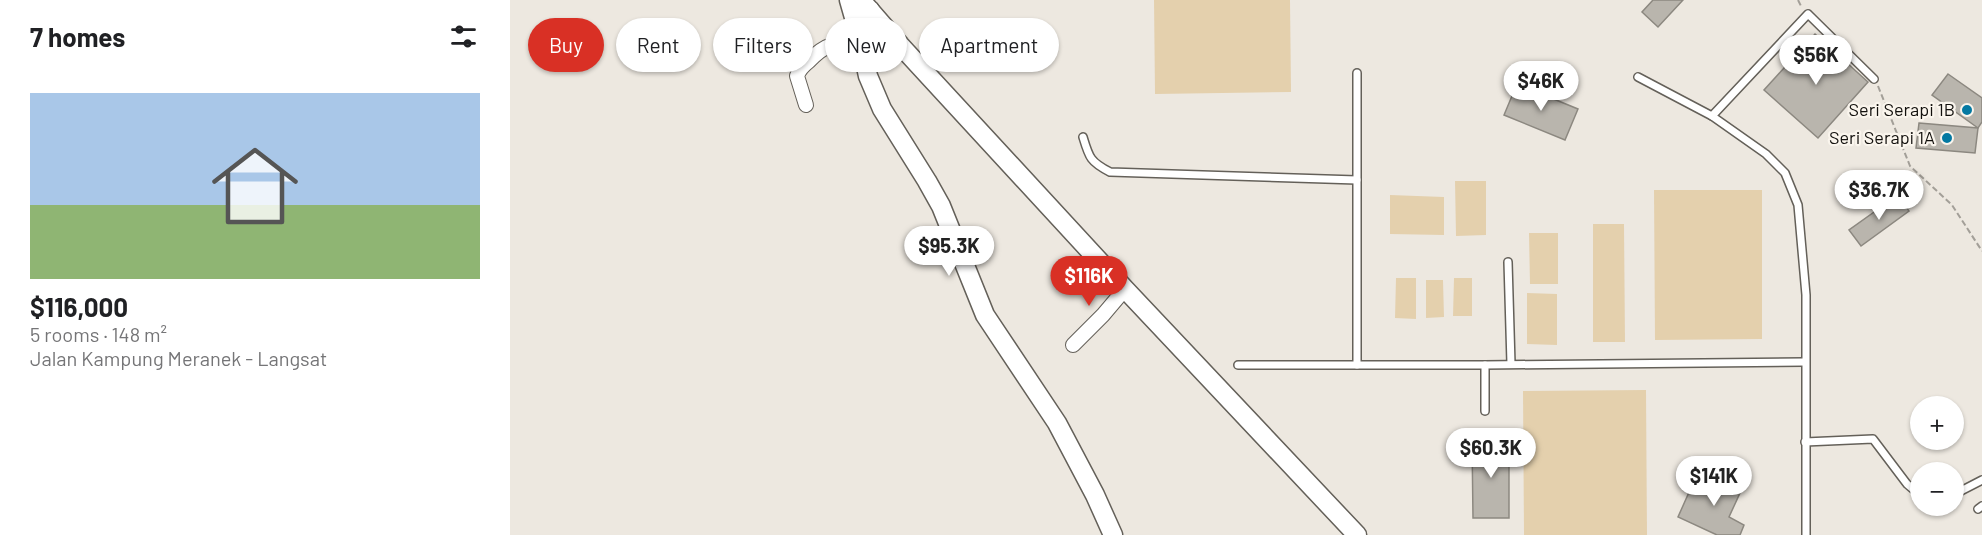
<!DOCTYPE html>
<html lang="en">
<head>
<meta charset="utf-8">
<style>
	:root { --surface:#fff; --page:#f2f2f2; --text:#202124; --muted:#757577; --accent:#d93025 }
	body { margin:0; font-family:Barlow,sans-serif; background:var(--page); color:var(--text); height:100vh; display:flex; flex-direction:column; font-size:22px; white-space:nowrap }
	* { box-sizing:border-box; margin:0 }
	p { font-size:20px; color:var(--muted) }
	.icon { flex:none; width:33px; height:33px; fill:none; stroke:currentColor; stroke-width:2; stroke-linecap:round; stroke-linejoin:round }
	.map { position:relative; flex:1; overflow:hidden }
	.side { display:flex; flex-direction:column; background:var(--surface); width:510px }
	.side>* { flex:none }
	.hud { position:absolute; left:18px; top:18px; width:570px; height:54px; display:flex; gap:12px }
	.tools { position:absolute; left:1400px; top:396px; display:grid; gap:12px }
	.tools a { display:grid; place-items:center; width:54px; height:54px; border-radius:50%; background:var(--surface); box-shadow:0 2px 4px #0004; font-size:30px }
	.price { position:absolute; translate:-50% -51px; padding:0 14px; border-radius:21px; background:#fff; color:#222; font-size:20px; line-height:39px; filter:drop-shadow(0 2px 3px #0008) }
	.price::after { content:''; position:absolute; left:50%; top:36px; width:18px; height:14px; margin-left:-9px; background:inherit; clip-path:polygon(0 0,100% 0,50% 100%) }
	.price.current { background:var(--accent); color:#fff }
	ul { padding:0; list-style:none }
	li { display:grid; align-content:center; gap:12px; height:318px; padding:0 30px }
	li span { display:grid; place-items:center; height:186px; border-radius:0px; color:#555 }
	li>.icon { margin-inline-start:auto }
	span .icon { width:108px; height:108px; fill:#fffc; stroke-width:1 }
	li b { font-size:26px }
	h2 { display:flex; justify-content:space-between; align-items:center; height:72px; padding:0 30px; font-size:26px }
	.chip { padding:0 21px; border-radius:27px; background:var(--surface); box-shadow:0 2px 4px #0004; font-size:21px; line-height:54px }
	.chip.current { background:var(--accent); color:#fff }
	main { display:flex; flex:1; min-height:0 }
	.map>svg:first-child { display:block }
	.green { fill:#e4d0ad }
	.building { fill:#b9b5ad; stroke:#8c8880; stroke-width:1.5 }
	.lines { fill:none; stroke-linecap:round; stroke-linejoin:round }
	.lane-casing { stroke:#646059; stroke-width:10 }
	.street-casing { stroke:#646059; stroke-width:16 }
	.secondary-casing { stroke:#646059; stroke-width:21 }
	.path { stroke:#a39f98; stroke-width:2; stroke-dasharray:6 3; stroke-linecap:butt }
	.lane { stroke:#fff; stroke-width:7 }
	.street { stroke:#fff; stroke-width:14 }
	.secondary { stroke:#fff; stroke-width:18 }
	.poi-dot { fill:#0479a2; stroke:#faf5ed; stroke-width:2 }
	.labels { text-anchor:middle; stroke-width:4.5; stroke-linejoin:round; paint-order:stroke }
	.poi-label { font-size:18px; fill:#12100d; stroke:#faf5ed; text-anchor:end }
</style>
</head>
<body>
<main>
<section class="side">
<h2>7 homes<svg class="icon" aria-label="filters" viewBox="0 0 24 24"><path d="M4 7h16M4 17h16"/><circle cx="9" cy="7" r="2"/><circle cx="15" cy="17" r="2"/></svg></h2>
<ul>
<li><span style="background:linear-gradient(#a9c7e8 60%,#8fb573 0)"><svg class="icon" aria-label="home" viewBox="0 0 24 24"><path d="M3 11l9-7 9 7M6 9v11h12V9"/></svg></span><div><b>$116,000</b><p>5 rooms · 148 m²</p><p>Jalan Kampung Meranek - Langsat</p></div></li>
</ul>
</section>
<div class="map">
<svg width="1472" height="535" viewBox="0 0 1472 535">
	<rect width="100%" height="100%" fill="#ede8e0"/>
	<!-- green -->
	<g class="green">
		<path d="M644 0H780L781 92 645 94Z"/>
		<path d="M945 181H976V235L946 236Z"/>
		<path d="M1144 190H1252V339L1145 340Z"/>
		<path d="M880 195 934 197V235L880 234Z"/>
		<path d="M1083 224H1114L1115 342H1083Z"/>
		<path d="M1019 233H1048V284H1020Z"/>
		<path d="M886 278H906V319L885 318Z"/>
		<path d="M944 278H962V316H943Z"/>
		<path d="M916 280H933L934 317 916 318Z"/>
		<path d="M1017 293 1047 294V345L1017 344Z"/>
		<path d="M1136 390 1137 535H1014L1013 391Z"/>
	</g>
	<!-- building -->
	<g class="building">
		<path d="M1143 0H1173L1148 27 1132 12Z"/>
		<path d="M1305 34 1358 82 1308 138 1254 90Z"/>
		<path d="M1438 74 1472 98V122L1468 128 1422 95Z"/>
		<path d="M1007 84 1068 109 1055 140 994 115Z"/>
		<path d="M1409 123 1468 128 1465 153 1406 148Z"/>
		<path d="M1388 195 1399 211 1351 246 1339 230Z"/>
		<path d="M999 439V518H963L962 440Z"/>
		<path d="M1215 473 1235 482 1219 517 1234 525 1230 535H1207L1168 517 1184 481 1206 491Z"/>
	</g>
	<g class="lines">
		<defs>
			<g id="lane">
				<path d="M847 73V365"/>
				<path d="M1128 77 1202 116 1256 154 1275 173 1288 205 1296 295V535"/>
				<path d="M1202 116 1298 14 1364 79"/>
				<path d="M573 137C579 157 580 162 600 172L847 180"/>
				<path d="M998 262 1001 364"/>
				<path d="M728 365H975L1294 362"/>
				<path d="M975 411V365"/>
				<path d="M1295 442 1363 439 1397 484 1410 495"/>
				<path d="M1443 495 1472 480"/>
				<path d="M1468 509 1472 506"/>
			</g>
			<g id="street">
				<path d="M296 105 287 76C289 69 294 65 299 61 317 42 325 43 351 44"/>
				<path d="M563 345 593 315 615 289"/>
			</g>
			<g id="secondary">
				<path d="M339 0 349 35"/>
				<path d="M351 0 390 45 615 289 847 535"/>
				<path d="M360 10 349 35 358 76 372 109 417 181 431 206 475 315 547 423 585 495 603 535"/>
			</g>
		</defs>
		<!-- lane casing -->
		<use href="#lane" class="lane-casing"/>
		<!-- street casing -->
		<use href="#street" class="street-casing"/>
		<!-- secondary casing -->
		<use href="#secondary" class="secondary-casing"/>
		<!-- path -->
		<g class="path">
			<path d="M1288 0 1292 8"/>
			<path d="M1368 86 1400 166 1442 205 1472 251"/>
		</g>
		<!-- lane -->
		<use href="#lane" class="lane"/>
		<!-- street -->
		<use href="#street" class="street"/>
		<!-- secondary -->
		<use href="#secondary" class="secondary"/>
	</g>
	<!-- markers -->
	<g class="poi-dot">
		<circle cx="1457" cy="110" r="6"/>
		<circle cx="1437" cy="138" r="6"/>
	</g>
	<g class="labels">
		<!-- poi labels -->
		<g class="poi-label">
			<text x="1445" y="116">Seri Serapi 1B</text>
			<text x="1425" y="144">Seri Serapi 1A</text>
		</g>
	</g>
</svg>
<div class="tools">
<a>+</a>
<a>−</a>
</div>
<b class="price" style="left:1306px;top:86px">$56K</b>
<b class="price" style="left:1031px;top:112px">$46K</b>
<b class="price" style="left:1369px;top:221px">$36.7K</b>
<b class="price" style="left:439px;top:277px">$95.3K</b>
<b class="price current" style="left:579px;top:307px">$116K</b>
<b class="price" style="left:981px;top:479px">$60.3K</b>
<b class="price" style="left:1204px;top:507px">$141K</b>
<div class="hud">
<a class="chip current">Buy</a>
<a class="chip">Rent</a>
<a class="chip">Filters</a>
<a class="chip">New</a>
<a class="chip">Apartment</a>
</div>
</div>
</main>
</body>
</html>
